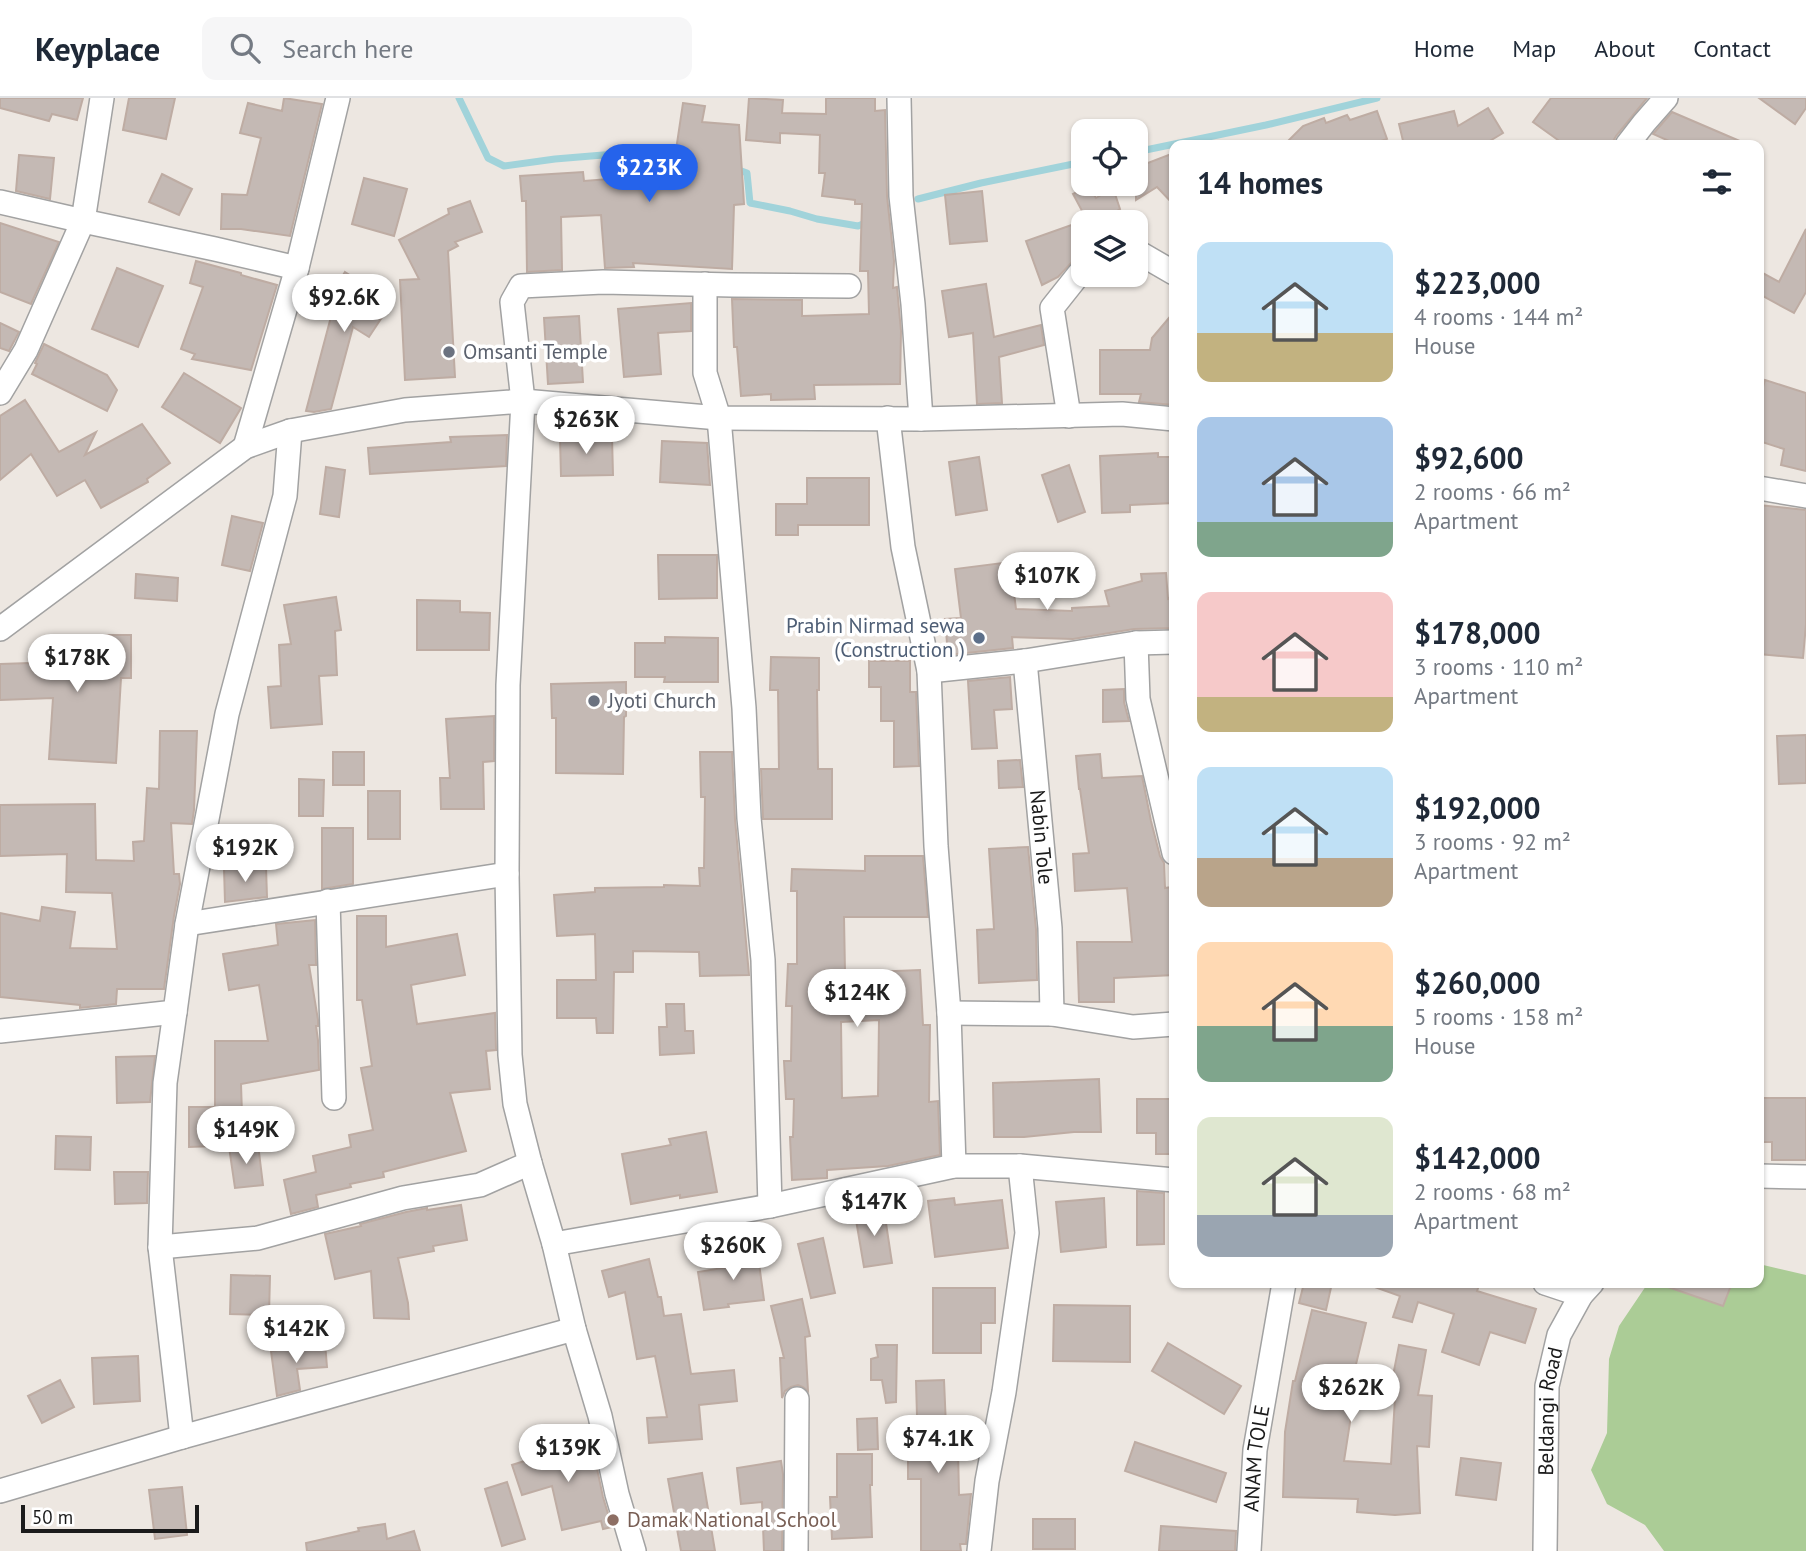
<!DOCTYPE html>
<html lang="en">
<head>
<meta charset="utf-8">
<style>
	:root { --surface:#fff; --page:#f6f6f7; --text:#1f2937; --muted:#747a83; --line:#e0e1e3; --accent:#2563eb }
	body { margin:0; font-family:"PT Sans",sans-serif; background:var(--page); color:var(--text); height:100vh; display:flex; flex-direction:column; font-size:26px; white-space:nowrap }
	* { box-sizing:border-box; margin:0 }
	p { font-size:23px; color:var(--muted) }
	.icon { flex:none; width:38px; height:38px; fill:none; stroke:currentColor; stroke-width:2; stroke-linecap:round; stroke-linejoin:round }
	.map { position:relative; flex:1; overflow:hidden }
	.side { position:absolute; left:1169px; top:42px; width:595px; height:1148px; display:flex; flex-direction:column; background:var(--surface); border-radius:14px; box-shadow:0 2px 5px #0004 }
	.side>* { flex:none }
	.controls { position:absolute; left:1071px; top:21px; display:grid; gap:14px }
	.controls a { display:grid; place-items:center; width:77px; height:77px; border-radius:14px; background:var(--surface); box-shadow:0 2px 5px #0004; font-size:35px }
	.scale { position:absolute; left:21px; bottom:18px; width:178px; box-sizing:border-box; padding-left:7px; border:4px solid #1b1b1b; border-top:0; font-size:19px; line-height:24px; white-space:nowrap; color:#1b1b1b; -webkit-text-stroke:5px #fff; paint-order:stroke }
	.price { position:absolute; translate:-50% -60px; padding:0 16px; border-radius:24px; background:#fff; color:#222; font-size:23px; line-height:46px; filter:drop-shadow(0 2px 4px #0008) }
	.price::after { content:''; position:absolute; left:50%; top:42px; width:21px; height:16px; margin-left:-10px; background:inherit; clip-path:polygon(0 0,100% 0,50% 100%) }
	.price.active { background:var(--accent); color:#fff }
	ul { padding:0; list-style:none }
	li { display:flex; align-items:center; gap:21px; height:175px; padding:0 28px }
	li span { display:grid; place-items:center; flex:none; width:196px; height:140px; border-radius:14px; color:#555 }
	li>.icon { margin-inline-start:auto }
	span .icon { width:84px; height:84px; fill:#fffc; stroke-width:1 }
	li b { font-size:30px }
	h2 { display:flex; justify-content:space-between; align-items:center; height:84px; padding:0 28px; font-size:30px }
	header { display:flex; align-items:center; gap:42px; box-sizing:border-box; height:98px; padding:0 35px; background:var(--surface); border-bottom:2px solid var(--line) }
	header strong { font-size:33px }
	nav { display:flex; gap:38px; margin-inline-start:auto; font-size:24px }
	.search { width:490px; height:63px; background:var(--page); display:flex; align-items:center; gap:18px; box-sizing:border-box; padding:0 24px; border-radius:14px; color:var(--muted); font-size:26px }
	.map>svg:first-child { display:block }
	.forest { fill:#abcc96 }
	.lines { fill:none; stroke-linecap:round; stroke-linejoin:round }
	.stream { stroke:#a1d3da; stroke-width:7 }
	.building { fill:#c4b9b4; stroke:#beaca3; stroke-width:2; fill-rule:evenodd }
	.minor-casing { stroke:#a2a2a2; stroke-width:26 }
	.minor { stroke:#fff; stroke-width:23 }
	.worship-dot { fill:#6b7280; stroke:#fff; stroke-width:2.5 }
	.service-dot { fill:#5c6f8a; stroke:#fff; stroke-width:2.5 }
	.education-dot { fill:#8d6e63; stroke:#fff; stroke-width:2.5 }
	.labels { text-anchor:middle; stroke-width:7; stroke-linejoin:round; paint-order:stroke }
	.worship-label { font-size:21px; fill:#5b616d; stroke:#fff; text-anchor:start }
	.service-label { font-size:21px; fill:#4e5e75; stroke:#fff; text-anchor:end }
	.street-label { font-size:21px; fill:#1b1b1b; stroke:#fff }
	.education-label { font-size:21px; fill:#785e54; stroke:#fff; text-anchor:start }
</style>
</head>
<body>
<header>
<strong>Keyplace</strong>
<div class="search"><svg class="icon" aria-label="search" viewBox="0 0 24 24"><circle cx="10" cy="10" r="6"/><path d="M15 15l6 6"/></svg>Search here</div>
<nav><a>Home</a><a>Map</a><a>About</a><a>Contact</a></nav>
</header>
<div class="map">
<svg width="1806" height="1453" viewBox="0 0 1806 1453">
	<rect width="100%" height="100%" fill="#ede7e1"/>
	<!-- forest -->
	<path class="forest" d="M1759 1166 1806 1177V1453H1664L1645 1427 1607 1406 1591 1372 1607 1335 1609 1261 1619 1228 1648 1185H1759Z"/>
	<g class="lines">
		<!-- stream -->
		<g class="stream">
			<path d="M459 0 488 60 504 68 555 61 627 55 685 54"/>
			<path d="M1136 54 1266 27 1377 0"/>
			<path d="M733 70 747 75 750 105 790 113 817 121 858 128 868 124"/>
			<path d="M918 101 981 85 1083 64"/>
		</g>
	</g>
	<!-- building -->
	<g class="building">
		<path d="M0 0H83L77 22 52 16 49 23 0 10Z"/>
		<path d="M129 0H175L166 41 123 32Z"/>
		<path d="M284 0 322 6 290 138 241 131H221L222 96 247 97 261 40 240 35 248 5 282 13Z"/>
		<path d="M749 0 783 2 782 15 826 16V0H875V13L885 12 887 98 894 163 893 190 897 189 901 233 900 286 814 287 815 301 771 302V296L741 298 737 249H734L732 201 802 202V218L869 216 868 173H860L862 106H855V102L822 98 825 75H819L820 37 780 35V45L746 42Z"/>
		<path d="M1551 0H1647L1616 38 1611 47H1565L1533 24Z"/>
		<path d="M1759 0H1806V10L1795 26Z"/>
		<path d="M683 5 705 8 702 24 739 27 744 106 734 107 732 171 633 165 634 169 605 170 601 117 561 119 562 172 527 174 526 103H522L520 78 583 74 584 83 634 79 633 61 675 59Z"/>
		<path d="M1488 10 1503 35 1483 47H1404L1399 26 1454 13 1458 28Z"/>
		<path d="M1377 13 1387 41 1370 47H1284L1303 28 1324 20 1326 25 1347 17 1350 22Z"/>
		<path d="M1672 14 1749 47H1678L1653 36Z"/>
		<path d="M1174 55V107L1157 89 1136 102V75L1146 69 1145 66Z"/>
		<path d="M19 57 54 60 50 101 16 93Z"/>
		<path d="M162 76 192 91 179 117 149 104Z"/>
		<path d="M364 80 407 91 394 138 352 126Z"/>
		<path d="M1089 88 1096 100 1113 90 1120 111 1100 124H1088L1073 96Z"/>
		<path d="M982 93 987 143 950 146 945 97Z"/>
		<path d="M470 103 482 134 455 144 458 148 448 153 455 279 405 282 400 182 419 181 399 142 449 116 448 111Z"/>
		<path d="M1083 123V160L1072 164 1058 179 1042 187 1026 143Z"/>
		<path d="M0 125 59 144 31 206 0 194Z"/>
		<path d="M1806 131V194L1794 215 1759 196V173L1779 184Z"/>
		<path d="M196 163 241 175V177L277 187 251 272 192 261 195 256 181 251 203 189 190 185Z"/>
		<path d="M117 170 163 188 138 249 92 231Z"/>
		<path d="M345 174 392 204 369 239 353 229 331 311 314 314 306 313 332 215 323 210Z"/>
		<path d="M986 186 994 239 1041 227 1044 247 999 259 1002 305 977 306 973 235 949 239 942 193Z"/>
		<path d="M691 205V233L658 235 661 276 624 279 618 211Z"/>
		<path d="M1174 214V307L1139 304 1141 296H1100V252H1150L1152 240Z"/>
		<path d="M579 218 583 284 548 286 544 220Z"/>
		<path d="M0 225 19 234 9 253 0 250Z"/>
		<path d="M44 246 107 277 117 292 107 313 32 276 37 266 35 265Z"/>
		<path d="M184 275 241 310 220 345 162 309Z"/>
		<path d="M1765 282 1806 295V373L1781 367 1784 351 1759 343V303Z"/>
		<path d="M25 302 59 354 96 334 85 357 142 326 170 365 147 381 148 384 101 410 85 382 57 398 31 356 0 382V318Z"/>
		<path d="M507 337 506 368 370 376 368 350 451 344 450 339Z"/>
		<path d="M612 339 613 377 561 378 560 340Z"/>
		<path d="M662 343 707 345 710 387 660 384Z"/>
		<path d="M1158 355V359H1174V405L1130 407V414L1102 415 1100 358Z"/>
		<path d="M979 359 987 412 956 417 949 364Z"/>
		<path d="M1069 367 1085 414 1058 424 1042 377Z"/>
		<path d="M326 369 345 372 339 419 320 416Z"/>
		<path d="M807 380H869V427H798V437H776V406H807Z"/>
		<path d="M1759 407 1806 412V526L1803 560 1759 556Z"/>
		<path d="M232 418 263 425 250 473 222 467Z"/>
		<path d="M658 457H717V500L659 501Z"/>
		<path d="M1010 464 1016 511 1072 513V510L1109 508 1105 493 1142 483 1141 476 1166 475 1168 501 1174 500V530L1134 531 1073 541 1012 539 1013 550 948 557 945 521 961 520 955 471Z"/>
		<path d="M136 476 178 480 177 503 135 500Z"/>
		<path d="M336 499 341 532 335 533 337 577 319 578 322 626 271 630 268 589 281 588 279 547 291 546 284 507Z"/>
		<path d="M417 502 460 503V514L490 515 489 552H417Z"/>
		<path d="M61 537H131V580H121L116 665 49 661 53 600 0 602V566L61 564Z"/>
		<path d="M665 539 718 540V584H664L665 579H635V545H665Z"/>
		<path d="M771 559 819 560V592H817L818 671H832V721H763L761 671H779L778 592H770Z"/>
		<path d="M869 563H910V594H916L919 668 894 669V623H881V589H869Z"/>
		<path d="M1010 579 1012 611 994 612 997 650 972 651 968 583Z"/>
		<path d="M626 584V618L624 619 623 676 556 675V620H552L551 586Z"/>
		<path d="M1124 591V604L1129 623 1103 624V592Z"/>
		<path d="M494 618V663L483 664 484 711H441L440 680H450L446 621Z"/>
		<path d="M160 633H197L194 712 192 726 171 725 174 776H179L180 786 174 818 164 891H117L116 906 80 910V907L0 899V815L40 823 42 809 75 814 70 850 117 851 112 795 66 794 67 756 0 758V707L95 706 96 762 134 763 133 744 144 743 147 690 159 691Z"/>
		<path d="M1806 637V685L1779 686 1777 638Z"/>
		<rect x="333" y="654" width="31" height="33"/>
		<path d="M700 654H732L735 721 749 877 700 878 699 854 633 853V874H614L613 935H597L596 920H557V882H596L595 836 557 838 554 797 595 794V790L664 789V787L700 788 699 770H704L705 699H701Z"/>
		<path d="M1100 656 1102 680 1142 678 1151 723 1160 758 1164 765 1165 790 1172 789 1174 812V877L1114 880V904H1079L1077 844H1132L1127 790 1075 793 1073 756 1089 755 1080 691H1079L1076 658Z"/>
		<path d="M1020 662 1023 689 999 690 998 663Z"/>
		<path d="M299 681 324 682 323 718H299Z"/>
		<rect x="368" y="693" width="32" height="48"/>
		<path d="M322 730H353V786L322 791Z"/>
		<path d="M1028 749 1036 831 1037 882 979 885 977 832 994 831 989 751Z"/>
		<path d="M865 758H923L928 819H844L845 875 920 872 923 927H930L929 1004 938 1003 940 1057 888 1068 827 1072V1080L792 1082 790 1039H793L794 1001H786L784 963H791L792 908H786L788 866H797V793H791L792 771 865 773ZM879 922 878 998 842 1000 841 924Z"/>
		<path d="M266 769 267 799 225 804 224 770Z"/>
		<path d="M357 818H386V849L457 836 465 877 411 887 417 926 495 915 496 952 486 953 490 991 450 995 466 1053 383 1074 384 1079 350 1086 351 1089 316 1097 318 1109 291 1116 284 1082 316 1074 313 1058 351 1049 349 1037 373 1032 361 970 372 968 362 902H357Z"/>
		<path d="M315 822 316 867H309L318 922V928H316L318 942 319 972 241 986 243 1047 189 1049V1009H215V943H268L259 887 229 892 223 856 278 847 276 826Z"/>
		<path d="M666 906H684L685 933H693L694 955 660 957 659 929H667Z"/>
		<path d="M155 958 150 1004 117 1005 116 959Z"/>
		<path d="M1099 981 1101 1034H1074L1024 1039H994L993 985Z"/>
		<path d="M1759 1000H1806V1062H1772V1044H1759Z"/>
		<path d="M1137 1001H1174V1056H1156V1035H1137Z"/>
		<path d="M706 1034 717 1094 680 1100V1097L631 1106 622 1056 671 1047 669 1041Z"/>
		<path d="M56 1038 91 1039 90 1072 55 1071Z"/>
		<path d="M258 1046 263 1087 235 1090 229 1049Z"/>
		<path d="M114 1074H148L147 1105 115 1106Z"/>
		<path d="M1137 1093 1164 1095V1146L1137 1147Z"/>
		<path d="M954 1100 955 1107 1002 1102 1008 1150 935 1159 928 1103Z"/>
		<path d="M1104 1100 1106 1149 1061 1154 1056 1104Z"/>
		<path d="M461 1107 467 1142 433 1148 434 1153 398 1160 408 1205 409 1221 374 1220 371 1173 335 1181 325 1136 361 1128 360 1126 406 1114 427 1110V1112Z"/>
		<path d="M884 1112 892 1165 864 1169 855 1116Z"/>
		<path d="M823 1140 835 1195 811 1200 798 1146Z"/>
		<path d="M757 1151 764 1202 728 1206 729 1209 704 1212 698 1174 735 1168 733 1154Z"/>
		<path d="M649 1161 658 1199H661L664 1218 681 1216 691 1276 734 1272 737 1303 699 1307 702 1341 649 1345 647 1320 667 1319 655 1258 637 1261 625 1194 609 1199 602 1173Z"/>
		<path d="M231 1177 270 1178 269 1217 230 1216Z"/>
		<path d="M1304 1185H1332L1326 1212 1299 1205Z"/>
		<path d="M1372 1185H1480L1477 1193 1536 1211 1525 1245 1490 1234 1479 1267 1442 1254 1454 1216 1418 1204 1412 1224 1393 1219 1400 1198 1372 1188Z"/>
		<path d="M1665 1185H1732L1723 1208 1665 1188Z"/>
		<path d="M933 1190H995V1225H981V1255H933Z"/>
		<path d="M802 1201 810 1238 805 1239 808 1293 803 1289 798 1287 791 1289 785 1293 782 1300 780 1260H784L771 1208Z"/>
		<path d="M1054 1207 1130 1208V1264L1053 1263Z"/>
		<path d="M1312 1212 1366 1225 1350 1291 1355 1292 1344 1363 1391 1366 1396 1284 1392 1283 1399 1247 1426 1252 1418 1297 1432 1298 1429 1349 1417 1348 1420 1415 1395 1417 1357 1414 1358 1401 1283 1399 1285 1334 1293 1283H1295Z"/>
		<path d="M325 1245 327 1269 297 1271 300 1292 277 1298 271 1253Z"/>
		<path d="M1168 1245 1241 1288 1224 1316 1152 1273Z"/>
		<path d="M876 1247H897L896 1304 886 1305 882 1282H871V1261L878 1259Z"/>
		<path d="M138 1258 140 1303 94 1306 92 1260Z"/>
		<path d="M60 1282 74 1309 42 1325 28 1298Z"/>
		<path d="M944 1282 947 1352H958L959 1397 971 1396 966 1446H960L961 1453H921V1381H908V1353H918L916 1283Z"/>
		<path d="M877 1320 878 1351 858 1352 857 1321Z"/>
		<path d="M591 1342 603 1399 612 1429 603 1431 601 1423 562 1432 552 1388 522 1397 512 1367Z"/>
		<path d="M1135 1344 1226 1375 1216 1404 1125 1373Z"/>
		<path d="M837 1356H872V1387H870L872 1439 832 1441 830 1399H837Z"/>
		<path d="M1461 1360 1501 1365 1496 1402 1456 1397Z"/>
		<path d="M781 1363 783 1376 782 1453H764L762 1404 741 1406 737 1370Z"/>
		<path d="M702 1375 715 1453H681L668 1381Z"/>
		<path d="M507 1384 525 1441 502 1448 485 1391Z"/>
		<path d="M182 1389 187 1437 155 1441 149 1392Z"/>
		<rect x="1033" y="1421" width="42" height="30"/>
		<path d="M385 1426 387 1441 414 1433 420 1453H307L306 1445 359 1433 358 1430Z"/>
		<path d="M1161 1428 1236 1433 1235 1453H1159Z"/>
	</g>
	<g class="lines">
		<defs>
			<g id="minor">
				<path d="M899 0 901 98 913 206 921 321"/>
				<path d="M1627 47 1644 25 1666 0"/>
				<path d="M0 104 83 123 102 0"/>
				<path d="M1136 153 1174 175"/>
				<path d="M297 170 338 0"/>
				<path d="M705 186V275L719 320 744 610 749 720 763 862 770 1108"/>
				<path d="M0 295 26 252 83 123 215 151 297 170 245 349"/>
				<path d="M1069 318 1052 210 1079 176 1083 174"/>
				<path d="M888 320 903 449 929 573 936 748 949 915 954 1068"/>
				<path d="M1759 390 1806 398"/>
				<path d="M0 531 245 349 290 333 405 312 523 303 512 204 521 188 603 184 732 187 849 188"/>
				<path d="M1136 545 1174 544"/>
				<path id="s1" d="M1025 563 1050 830 1052 916"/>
				<path d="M929 573 1025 563 1136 545 1138 601 1174 755"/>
				<path d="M328 803 334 1000"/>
				<path d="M187 826 507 776"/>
				<path d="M175 914 165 985 160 1149 182 1339"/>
				<path d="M949 915 1052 916 1133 929 1174 926"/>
				<path d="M0 933 175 914 187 826 227 616 285 398 290 333"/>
				<path d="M1759 1078 1806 1079"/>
				<path d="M554 1146 770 1108 954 1068H1020L1174 1082"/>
				<path d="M160 1149 258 1140 403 1100 480 1087 530 1065"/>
				<path d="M1545 1185 1581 1197"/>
				<path d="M0 1393 182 1339 574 1231"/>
				<path d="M634 1453 617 1396 600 1318 574 1231 554 1146 530 1065 515 1006 510 957 507 776 508 587 523 303 719 320 921 321 1122 316 1174 321"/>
				<path d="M796 1453 797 1301"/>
				<path d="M979 1453 987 1383 1004 1294 1027 1135 1020 1068"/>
				<path id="s2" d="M1249 1453 1255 1352 1284 1185"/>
				<path id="s3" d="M1545 1453 1547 1288 1559 1237 1581 1197 1592 1185"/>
			</g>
		</defs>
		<!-- minor casing -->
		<use href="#minor" class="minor-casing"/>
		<!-- minor -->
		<use href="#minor" class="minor"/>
	</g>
	<!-- markers -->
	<g class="worship-dot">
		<circle cx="449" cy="254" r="7"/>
		<circle cx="594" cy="603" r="7"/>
	</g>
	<circle class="service-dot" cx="979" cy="540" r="7"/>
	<circle class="education-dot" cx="613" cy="1422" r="7"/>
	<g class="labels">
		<!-- worship labels -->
		<g class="worship-label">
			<text x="463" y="261">Omsanti Temple</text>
			<text x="608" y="610">Jyoti Church</text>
		</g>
		<!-- service labels -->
		<g class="service-label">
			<text x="965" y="535">Prabin Nirmad sewa<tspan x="965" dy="24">(Construction )</tspan></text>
		</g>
		<!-- street labels -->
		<g class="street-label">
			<text dy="7" stroke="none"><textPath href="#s1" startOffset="177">Nabin Tole</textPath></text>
			<text dy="7" stroke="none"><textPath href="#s3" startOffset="140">Beldangi Road</textPath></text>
			<text dy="7" stroke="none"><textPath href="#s2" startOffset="93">ANAM TOLE</textPath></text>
		</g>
		<!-- education labels -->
		<g class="education-label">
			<text x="627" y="1429">Damak National School</text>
		</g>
	</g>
</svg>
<div class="controls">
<a><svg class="icon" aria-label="locate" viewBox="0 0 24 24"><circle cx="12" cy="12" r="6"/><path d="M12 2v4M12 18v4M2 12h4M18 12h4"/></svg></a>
<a><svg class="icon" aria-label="layers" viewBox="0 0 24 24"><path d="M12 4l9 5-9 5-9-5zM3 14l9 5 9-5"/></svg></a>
</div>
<div class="scale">50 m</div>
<b class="price active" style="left:649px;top:106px">$223K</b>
<b class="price" style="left:344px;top:236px">$92.6K</b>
<b class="price" style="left:586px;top:358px">$263K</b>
<b class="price" style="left:1047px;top:514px">$107K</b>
<b class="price" style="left:77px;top:596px">$178K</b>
<b class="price" style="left:245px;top:786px">$192K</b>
<b class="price" style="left:857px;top:931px">$124K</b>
<b class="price" style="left:246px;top:1068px">$149K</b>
<b class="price" style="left:874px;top:1140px">$147K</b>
<b class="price" style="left:733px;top:1184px">$260K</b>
<b class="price" style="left:296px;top:1267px">$142K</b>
<b class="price" style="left:1351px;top:1326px">$262K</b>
<b class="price" style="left:938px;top:1377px">$74.1K</b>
<b class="price" style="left:568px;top:1386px">$139K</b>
<section class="side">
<h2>14 homes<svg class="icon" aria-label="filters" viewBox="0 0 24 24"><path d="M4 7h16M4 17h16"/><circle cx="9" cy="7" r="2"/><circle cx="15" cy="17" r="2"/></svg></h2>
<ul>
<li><span style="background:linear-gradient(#bfe0f5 65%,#c2b280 0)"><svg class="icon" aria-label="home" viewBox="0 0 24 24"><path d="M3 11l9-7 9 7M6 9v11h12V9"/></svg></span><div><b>$223,000</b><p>4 rooms · 144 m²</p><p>House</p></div></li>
<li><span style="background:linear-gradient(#a9c7e8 75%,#7fa58c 0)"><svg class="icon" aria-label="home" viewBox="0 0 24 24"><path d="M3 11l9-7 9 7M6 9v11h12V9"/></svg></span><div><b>$92,600</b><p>2 rooms · 66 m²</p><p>Apartment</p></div></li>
<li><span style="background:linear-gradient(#f6c9c9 75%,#c2b280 0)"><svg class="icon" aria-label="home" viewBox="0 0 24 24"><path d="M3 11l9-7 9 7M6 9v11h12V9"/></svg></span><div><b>$178,000</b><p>3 rooms · 110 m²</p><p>Apartment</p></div></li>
<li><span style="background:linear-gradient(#bfe0f5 65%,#b9a48a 0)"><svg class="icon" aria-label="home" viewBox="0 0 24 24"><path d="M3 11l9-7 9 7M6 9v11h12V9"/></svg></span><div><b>$192,000</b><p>3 rooms · 92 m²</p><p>Apartment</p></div></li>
<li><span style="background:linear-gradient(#ffd9b3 60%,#7fa58c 0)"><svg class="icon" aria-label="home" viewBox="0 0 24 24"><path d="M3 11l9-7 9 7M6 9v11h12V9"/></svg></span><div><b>$260,000</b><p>5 rooms · 158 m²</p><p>House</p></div></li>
<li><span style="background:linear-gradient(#dfe7d0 70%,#9aa5b1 0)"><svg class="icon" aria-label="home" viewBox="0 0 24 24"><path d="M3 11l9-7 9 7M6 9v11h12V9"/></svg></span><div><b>$142,000</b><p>2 rooms · 68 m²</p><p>Apartment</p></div></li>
</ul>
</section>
</div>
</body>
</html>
